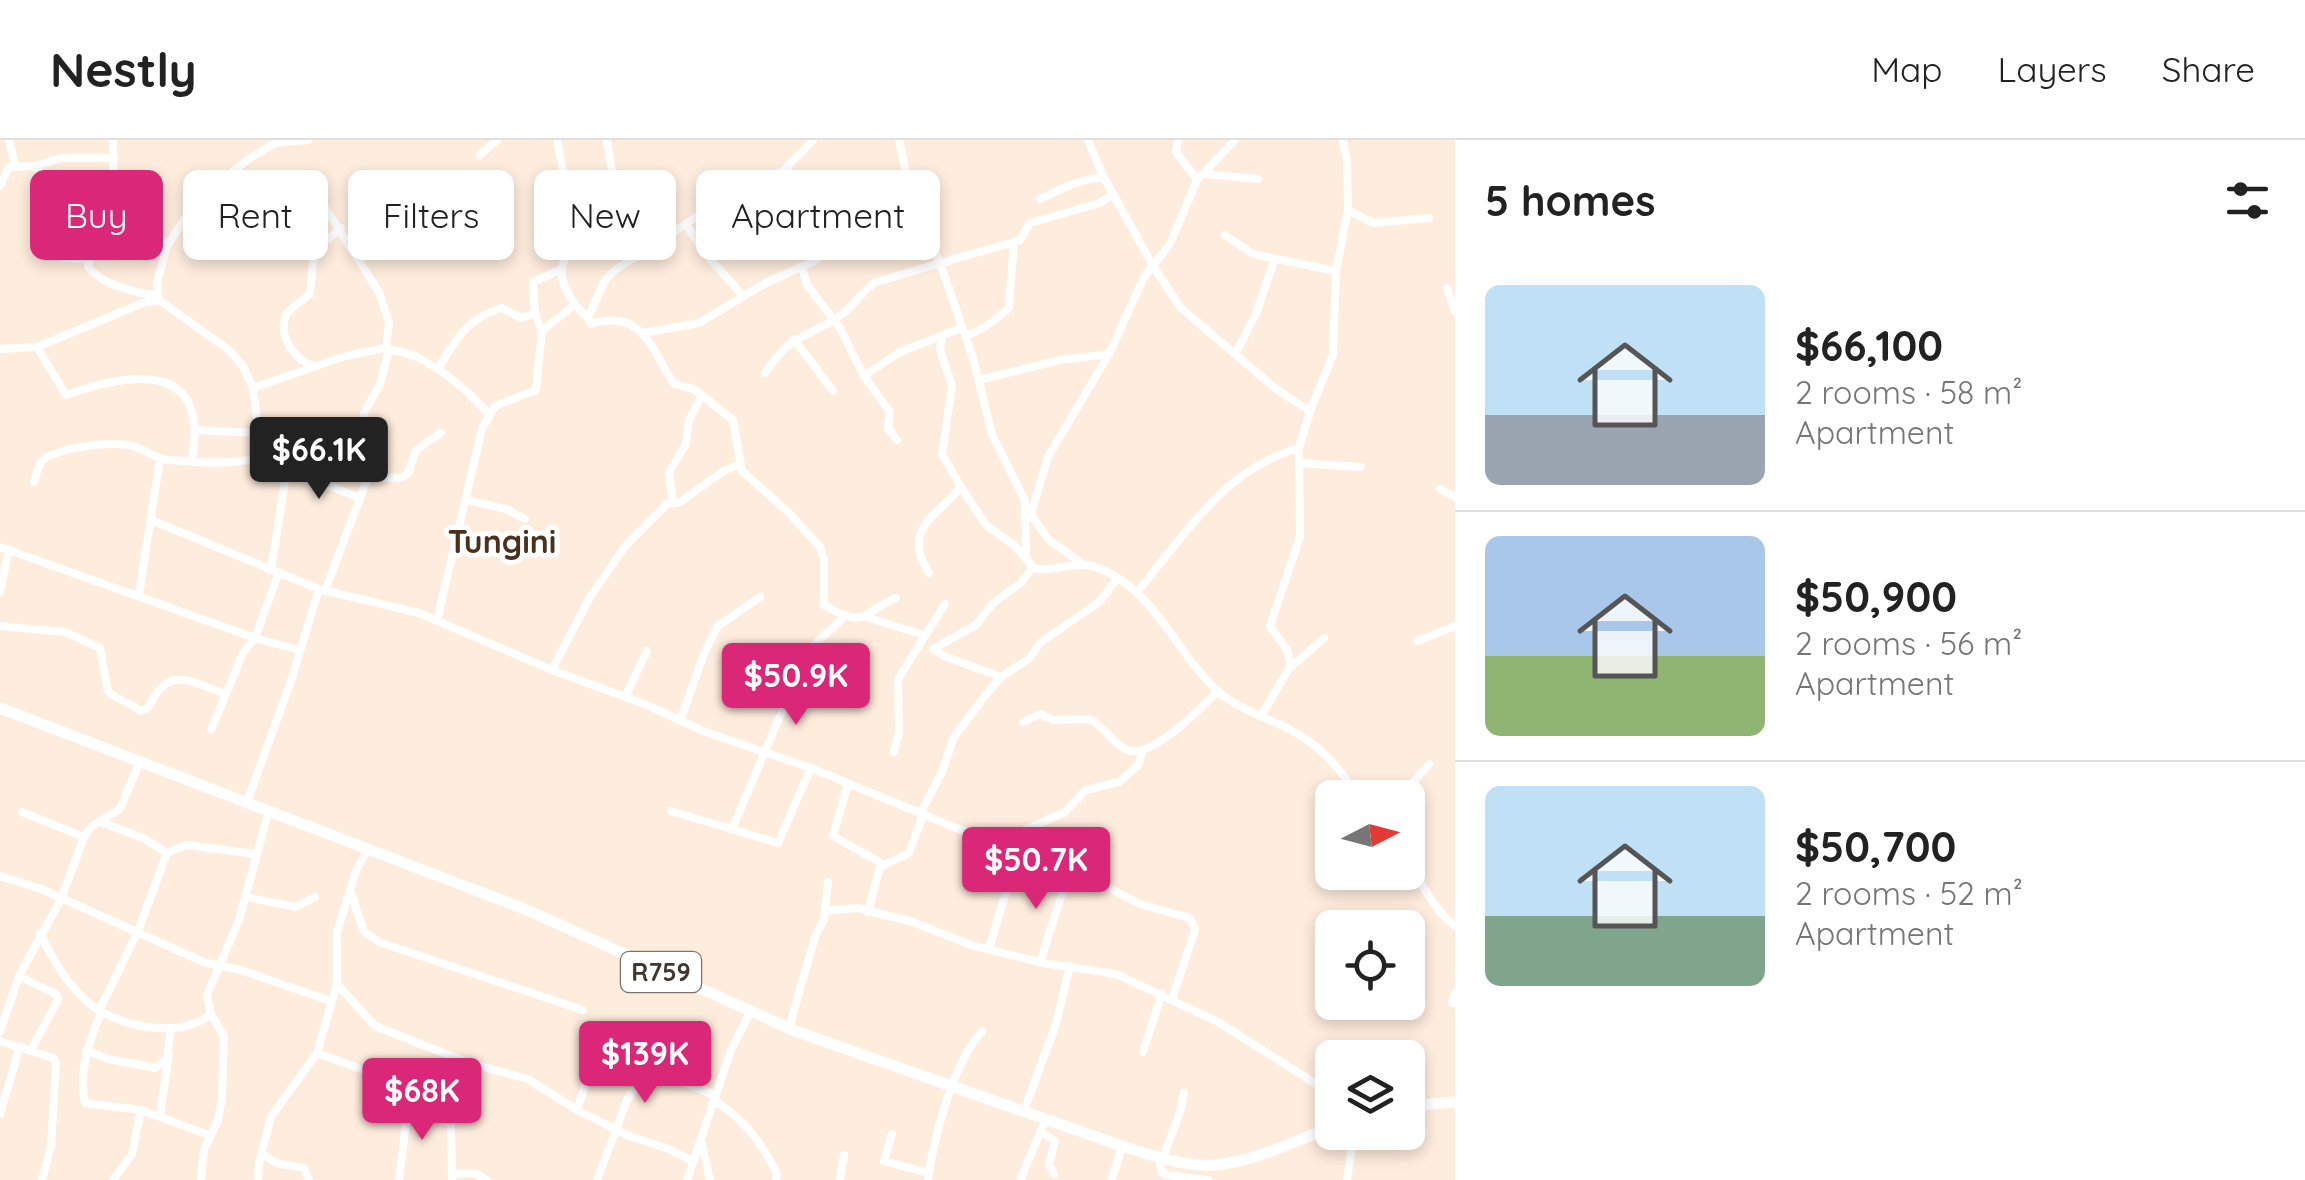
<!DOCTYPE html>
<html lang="en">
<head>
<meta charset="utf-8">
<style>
	:root { --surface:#fff; --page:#f6f6f6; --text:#222; --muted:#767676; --line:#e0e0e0; --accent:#db2777 }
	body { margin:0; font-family:Quicksand,sans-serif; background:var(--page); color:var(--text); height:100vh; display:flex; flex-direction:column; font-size:38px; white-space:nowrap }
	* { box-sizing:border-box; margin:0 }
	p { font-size:32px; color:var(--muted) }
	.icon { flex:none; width:55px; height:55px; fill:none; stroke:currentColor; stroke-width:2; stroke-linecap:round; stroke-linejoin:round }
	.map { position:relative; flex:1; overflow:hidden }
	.details { display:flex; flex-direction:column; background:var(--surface); width:850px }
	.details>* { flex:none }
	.banner { position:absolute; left:30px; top:30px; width:950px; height:90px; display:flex; gap:20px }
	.needle { width:65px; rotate:84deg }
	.fabs { position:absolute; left:1315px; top:640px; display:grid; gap:20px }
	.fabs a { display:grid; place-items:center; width:110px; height:110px; border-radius:15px; background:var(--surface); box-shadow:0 5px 15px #0003; font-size:50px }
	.price { position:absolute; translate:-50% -85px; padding:0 22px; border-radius:10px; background:var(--accent); color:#fff; font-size:32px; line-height:65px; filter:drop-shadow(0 2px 5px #0008) }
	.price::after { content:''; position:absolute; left:50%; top:60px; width:30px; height:22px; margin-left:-15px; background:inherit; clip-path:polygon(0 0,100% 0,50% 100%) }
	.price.on { background:#222; color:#fff }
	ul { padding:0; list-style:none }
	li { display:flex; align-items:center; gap:30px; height:250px; padding:0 30px }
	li+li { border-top:2px solid var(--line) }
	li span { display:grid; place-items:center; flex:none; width:280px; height:200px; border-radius:15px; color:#555 }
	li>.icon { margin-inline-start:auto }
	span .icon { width:120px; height:120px; fill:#fffc; stroke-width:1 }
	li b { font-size:42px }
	h2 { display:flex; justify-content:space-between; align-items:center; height:120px; padding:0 30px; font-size:42px }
	.tag { padding:0 35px; border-radius:15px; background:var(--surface); box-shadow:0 5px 15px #0003; font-size:35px; line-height:90px }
	.tag.on { background:var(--accent); color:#fff }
	header { display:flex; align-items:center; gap:60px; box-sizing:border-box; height:140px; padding:0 50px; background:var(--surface); border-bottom:2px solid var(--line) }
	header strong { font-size:48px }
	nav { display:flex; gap:55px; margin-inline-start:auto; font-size:35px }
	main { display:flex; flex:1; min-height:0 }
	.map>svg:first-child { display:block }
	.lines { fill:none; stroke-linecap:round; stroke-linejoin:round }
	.street { stroke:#fff; stroke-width:8 }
	.primary { stroke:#fff; stroke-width:11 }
	.labels { text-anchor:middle; stroke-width:10; stroke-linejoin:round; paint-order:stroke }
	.shield { fill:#fff; stroke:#7b736c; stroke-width:2.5 }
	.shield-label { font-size:25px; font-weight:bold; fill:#43372d }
	.quarter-label { font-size:32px; font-weight:bold; fill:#49311d; stroke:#fff }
</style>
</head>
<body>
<header>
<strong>Nestly</strong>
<nav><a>Map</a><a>Layers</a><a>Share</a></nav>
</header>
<main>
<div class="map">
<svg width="1455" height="1040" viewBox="0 0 1455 1040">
	<rect width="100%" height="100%" fill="#feecdd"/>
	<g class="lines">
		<!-- street -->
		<g class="street">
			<path d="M9 0 15 25"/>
			<path d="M557 0 566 47 586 91"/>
			<path d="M607 0 617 63C577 101 532 126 588 178L605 140 615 130 698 76 784 30 813 0"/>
			<path d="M899 0 913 64 940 123 973 218 992 294 1025 361 1026 416 1032 428C1054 433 1077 419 1099 428 1157 451 1176 515 1220 553 1244 573 1275 579 1301 596 1324 610 1344 634 1358 658"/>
			<path d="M1088 0 1103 36 1153 126 1181 168 1276 249 1310 271"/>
			<path d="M1178 0 1176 12 1197 40"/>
			<path d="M480 15 497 0"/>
			<path d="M35 26 61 18H114"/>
			<path d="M788 28C766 70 792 86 812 122"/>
			<path d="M1205 34 1258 39"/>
			<path d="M0 46 9 27 35 26 57 50 101 61 129 80 145 84 167 106"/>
			<path d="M311 46 379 152 389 182 386 208C396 212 407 212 417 217 444 231 470 252 489 275"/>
			<path d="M57 50 47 82 54 111 63 118 88 119"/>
			<path d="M1040 59C1060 50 1082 37 1104 38"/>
			<path d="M101 61 113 34V0"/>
			<path d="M1348 70 1373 83 1429 78"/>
			<path d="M686 84 704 112 743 156"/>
			<path d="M1225 95 1253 114 1336 131"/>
			<path d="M92 111 88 127C102 145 135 153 157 155"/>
			<path d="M802 127 807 145 840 188 864 236 890 272 888 288 897 300"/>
			<path d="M1447 148 1455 172"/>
			<path d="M588 178 591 184C644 168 651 210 674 244L694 249 733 280 742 331 789 373 820 407 824 419V465C867 490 861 472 896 458"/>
			<path d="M542 191 535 173 533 142 560 130"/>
			<path d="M643 193 699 183 766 143 812 122 836 107 849 79 858 72 912 59"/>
			<path d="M965 196C984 190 994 180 1009 168L1014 102"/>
			<path d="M794 199 833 251"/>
			<path d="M37 207 66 255C133 231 210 221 192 320"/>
			<path d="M0 209 37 207 143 163 159 160"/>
			<path d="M1236 213 1256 174 1274 121"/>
			<path d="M315 226C296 223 277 195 286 175 291 166 303 161 310 154L314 111 341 88"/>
			<path d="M438 229C455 201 467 177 502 168L521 178 535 173"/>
			<path d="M765 233C793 191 805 200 841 175 855 165 862 151 876 142L1020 100 1030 83 1100 63 1113 54"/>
			<path d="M864 236 900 212 961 188"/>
			<path d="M979 240 1060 220 1109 214"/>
			<path d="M253 248 345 216 386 208"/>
			<path d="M197 290 258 293"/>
			<path d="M1299 323 1361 327"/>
			<path d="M286 335 312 339 360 358"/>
			<path d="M368 337 399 338 408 334 416 310 441 293"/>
			<path d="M34 342C36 335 38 326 42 321 56 307 114 301 132 306 145 309 155 319 168 320 204 323 233 325 267 316"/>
			<path d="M961 347 986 385 1015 406 1027 420"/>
			<path d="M1440 349 1455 357"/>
			<path d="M467 360 506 369 525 379"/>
			<path d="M673 363 669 332 686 304 689 280 702 255"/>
			<path d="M1029 372 1049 400 1083 424"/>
			<path d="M1031 374 1048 317 1109 214 1144 137 1170 104 1197 40 1235 0"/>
			<path d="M151 380 319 449 419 473 552 530 647 565 703 591 811 628 966 692 1002 702 1016 711 1109 748 1140 764 1190 778 1195 790 1172 859"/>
			<path d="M0 407 255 498 299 510"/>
			<path d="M271 430 286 335 261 307 253 248 243 226 229 210 159 160 157 142 167 106 197 60 250 18 275 3 308 0"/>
			<path d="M929 433C901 389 936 377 961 347L942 314 952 246 940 210 942 196"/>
			<path d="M325 451 368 337 364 273 380 244 389 210"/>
			<path d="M0 452 9 409"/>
			<path d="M1137 452C1185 396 1223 329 1299 308"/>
			<path d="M139 454 160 319"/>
			<path d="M866 477 924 495"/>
			<path d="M437 481 482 289 495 266 536 250 542 191 575 164"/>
			<path d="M0 486 65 492 100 508 108 551C113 558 131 563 141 571L148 568C169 524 188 541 226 554"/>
			<path d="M1418 501 1455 486"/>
			<path d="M933 509 976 485 993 463 1021 443 1032 428"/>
			<path d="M933 509 944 516 1001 537"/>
			<path d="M1290 528 1324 498"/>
			<path d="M552 530 590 457 626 405 667 364 680 362 725 330 739 325"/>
			<path d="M625 557 647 511"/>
			<path d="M1261 576 1291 525 1287 510 1270 486 1300 397 1299 308 1310 271 1333 215 1336 131 1348 70 1347 22 1343 0"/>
			<path d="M680 581 704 514 718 486 760 457"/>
			<path d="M1023 582 1040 574 1053 580 1090 579C1104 586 1113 604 1127 610 1151 620 1201 568 1218 551"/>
			<path d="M211 590 243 513 255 498 279 432"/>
			<path d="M894 612 899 592 898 539 945 464"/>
			<path d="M848 644 833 696 883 724"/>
			<path d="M1400 658 1429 624"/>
			<path d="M247 662 290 544 319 449"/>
			<path d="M671 671 778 703 811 628"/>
			<path d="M22 672 84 697"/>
			<path d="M920 674 942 632 954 597 987 553 1001 537 1029 519 1040 503 1099 462 1118 438"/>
			<path d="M101 682 143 698 167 713"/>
			<path d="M733 687 780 576 809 528V510L844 477"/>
			<path d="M1408 725C1424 744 1434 771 1455 786"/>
			<path d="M0 736 41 749 206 823 241 830 331 861"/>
			<path d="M351 753 364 792 379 802 583 870"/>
			<path d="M245 757 296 767 315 757"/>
			<path d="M826 771 857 768 913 782 971 805 1043 823 1116 834 1218 882 1332 954"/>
			<path d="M868 772 880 727 909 713 923 675"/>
			<path d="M40 793C52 818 64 839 84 859 112 886 179 901 211 874"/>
			<path d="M989 808 1025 690 1065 672 1086 650 1119 642 1138 625 1143 611"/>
			<path d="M1040 822 1069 732"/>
			<path d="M19 836 56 854 58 860 31 910"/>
			<path d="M337 844 375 886 469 923 528 939 577 970 629 996 669 1009 694 1022"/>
			<path d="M1452 863 1455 853"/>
			<path d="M99 871 138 791 167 713 186 705 256 714"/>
			<path d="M101 873C89 902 78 931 85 963L141 970 209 995"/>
			<path d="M789 888 815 797 824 780 828 742"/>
			<path d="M0 892 19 836 61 759 84 697 92 686 120 669 140 621"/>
			<path d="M0 901 53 918 56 922 51 1007 42 1040"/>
			<path d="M86 910 108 919 156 928 167 918 171 888"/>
			<path d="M1143 912 1162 853"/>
			<path d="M317 913C337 921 359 927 377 936 403 950 421 977 451 982"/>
			<path d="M714 961C743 977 763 1005 777 1034L776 1040"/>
			<path d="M577 970 592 924 603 917 684 942 716 956"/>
			<path d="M1024 971 1056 884 1070 826"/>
			<path d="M0 974 20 906"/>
			<path d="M160 975 169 915"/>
			<path d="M1040 991 1055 1001 1049 1024 1054 1034"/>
			<path d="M892 994 884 1021 929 1033"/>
			<path d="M702 1004 710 1040"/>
			<path d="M261 1013 276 1023 304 1028 309 1040"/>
			<path d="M1158 1017 1162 1032 1167 1035 1208 1040"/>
			<path d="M1163 1018 1180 972 1184 953"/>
			<path d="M453 1034 475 1033 487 1040"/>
			<path d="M113 1040 132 1014 141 970"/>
			<path d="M201 1040 204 1010 218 980 222 959 224 896 211 874 207 855 239 780 269 670"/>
			<path d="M258 1040 259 1023 271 977 317 913 337 844V792L357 728 369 708"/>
			<path d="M399 1040 409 959"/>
			<path d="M452 1040 451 982 463 967 469 923"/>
			<path d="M597 1040 627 960 647 930 659 893"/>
			<path d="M687 1040 731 910 751 871"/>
			<path d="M840 1040 844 1015"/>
			<path d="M928 1040C934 996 953 924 982 891"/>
			<path d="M1020 1040 1046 979"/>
			<path d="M1112 1040 1122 1006"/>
			<path d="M1347 1040 1354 992"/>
		</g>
		<!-- primary -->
		<g class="primary">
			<path d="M0 568 527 770 795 891 1122 1006C1151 1015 1183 1027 1214 1025 1254 1022 1295 1001 1332 987"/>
			<path d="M1408 966 1455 962"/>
		</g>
	</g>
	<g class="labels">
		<!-- shield labels -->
		<rect class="shield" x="621" y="812" width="80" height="40" rx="8"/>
		<g class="shield-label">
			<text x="661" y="841">R759</text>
		</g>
		<!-- quarter labels -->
		<g class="quarter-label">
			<text x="502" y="413">Tungini</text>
		</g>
	</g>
</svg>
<div class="fabs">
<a><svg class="needle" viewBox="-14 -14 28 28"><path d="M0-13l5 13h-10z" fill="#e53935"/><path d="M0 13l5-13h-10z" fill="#767676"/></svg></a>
<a><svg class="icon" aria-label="locate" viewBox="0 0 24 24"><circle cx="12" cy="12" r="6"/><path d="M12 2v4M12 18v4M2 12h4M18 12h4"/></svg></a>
<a><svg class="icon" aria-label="layers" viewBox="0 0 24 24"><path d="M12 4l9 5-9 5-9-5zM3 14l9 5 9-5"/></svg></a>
</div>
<b class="price on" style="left:319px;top:362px">$66.1K</b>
<b class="price" style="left:796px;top:588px">$50.9K</b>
<b class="price" style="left:1036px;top:772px">$50.7K</b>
<b class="price" style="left:645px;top:966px">$139K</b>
<b class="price" style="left:422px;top:1003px">$68K</b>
<div class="banner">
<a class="tag on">Buy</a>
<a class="tag">Rent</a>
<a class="tag">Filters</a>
<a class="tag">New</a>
<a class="tag">Apartment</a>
</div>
</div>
<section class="details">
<h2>5 homes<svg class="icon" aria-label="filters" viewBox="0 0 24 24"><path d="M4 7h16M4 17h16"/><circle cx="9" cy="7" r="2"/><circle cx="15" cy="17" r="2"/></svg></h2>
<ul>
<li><span style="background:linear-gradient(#bfe0f5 65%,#9aa5b1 0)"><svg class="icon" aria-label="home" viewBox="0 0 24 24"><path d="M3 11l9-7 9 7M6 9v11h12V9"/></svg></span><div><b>$66,100</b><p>2 rooms · 58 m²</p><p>Apartment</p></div></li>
<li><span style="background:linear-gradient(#a9c7e8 60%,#8fb573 0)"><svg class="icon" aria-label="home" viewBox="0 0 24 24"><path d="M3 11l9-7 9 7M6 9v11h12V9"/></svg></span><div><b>$50,900</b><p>2 rooms · 56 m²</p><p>Apartment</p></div></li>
<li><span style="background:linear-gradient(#bfe0f5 65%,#7fa58c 0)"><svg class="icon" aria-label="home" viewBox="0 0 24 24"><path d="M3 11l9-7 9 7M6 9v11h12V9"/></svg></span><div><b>$50,700</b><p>2 rooms · 52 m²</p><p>Apartment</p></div></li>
</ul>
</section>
</main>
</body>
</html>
